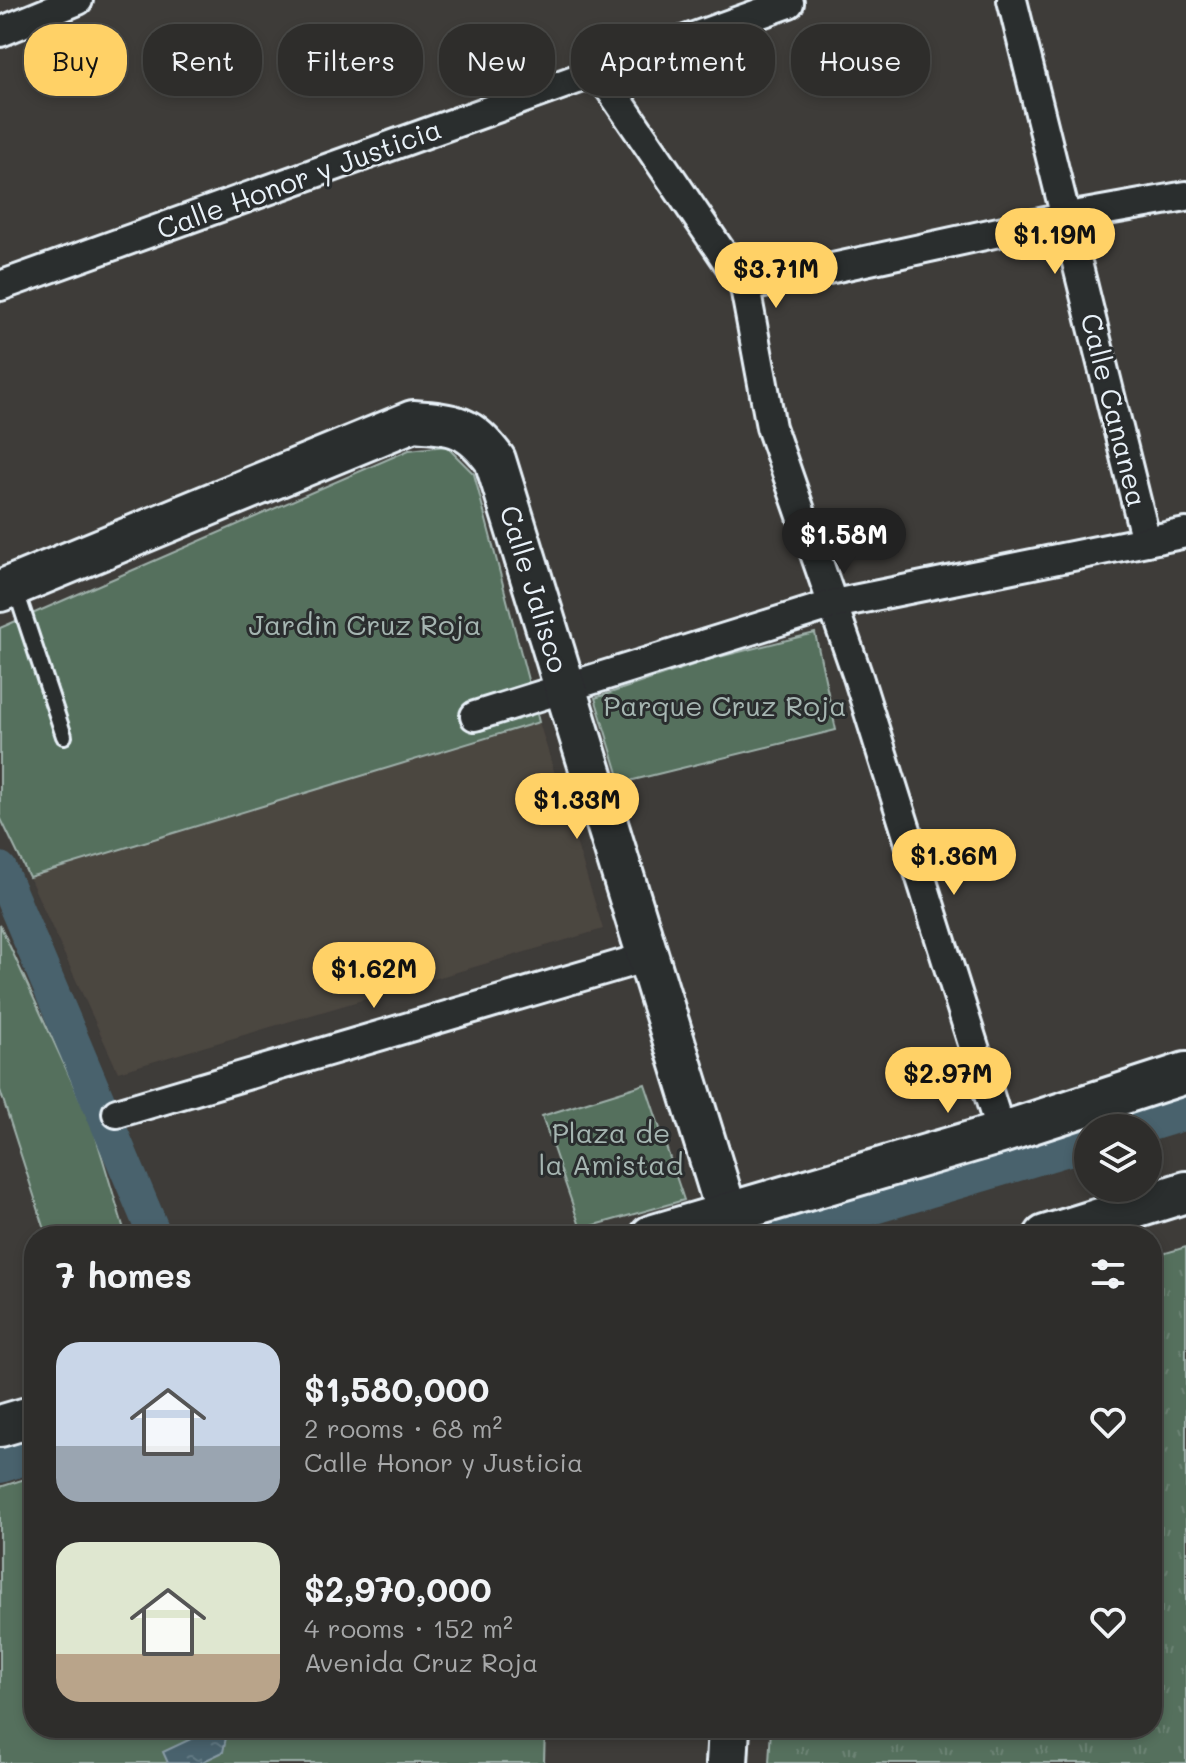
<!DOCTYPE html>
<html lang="en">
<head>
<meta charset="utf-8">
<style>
	:root { --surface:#2e2d2b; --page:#363533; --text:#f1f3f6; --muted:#a7a8a9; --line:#494947; --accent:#ffd166 }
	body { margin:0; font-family:Mali,sans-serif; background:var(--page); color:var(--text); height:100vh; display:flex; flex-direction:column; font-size:30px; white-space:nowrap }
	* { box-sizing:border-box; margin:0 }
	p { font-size:26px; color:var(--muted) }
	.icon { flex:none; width:44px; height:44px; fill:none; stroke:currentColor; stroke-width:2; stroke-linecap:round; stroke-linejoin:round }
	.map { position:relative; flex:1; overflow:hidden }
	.panel { position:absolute; left:24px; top:1226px; width:1138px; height:512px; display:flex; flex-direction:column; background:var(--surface); border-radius:32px; box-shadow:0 4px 12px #0003,0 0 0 2px var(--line) }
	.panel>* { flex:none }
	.hud { position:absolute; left:24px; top:24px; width:1138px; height:72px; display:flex; gap:16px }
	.tools { position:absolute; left:1074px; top:1114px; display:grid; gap:16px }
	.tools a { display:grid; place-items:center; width:88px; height:88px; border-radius:50%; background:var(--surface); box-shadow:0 4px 12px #0003,0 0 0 2px var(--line); font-size:40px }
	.price { position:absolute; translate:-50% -68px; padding:0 18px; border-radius:28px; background:var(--accent); color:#111; font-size:26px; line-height:52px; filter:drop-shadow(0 2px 4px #0008) }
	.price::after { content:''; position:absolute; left:50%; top:48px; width:24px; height:18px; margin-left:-12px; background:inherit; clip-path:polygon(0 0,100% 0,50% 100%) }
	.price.active { background:#222; color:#fff }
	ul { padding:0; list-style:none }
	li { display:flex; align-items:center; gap:24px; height:200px; padding:0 32px }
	li span { display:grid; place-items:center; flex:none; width:224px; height:160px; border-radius:24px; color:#555 }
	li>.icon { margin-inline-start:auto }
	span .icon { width:96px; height:96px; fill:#fffc; stroke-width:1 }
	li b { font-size:34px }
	h2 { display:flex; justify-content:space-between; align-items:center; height:96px; padding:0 32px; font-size:34px }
	.chip { padding:0 28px; border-radius:32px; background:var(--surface); box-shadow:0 4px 12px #0003,0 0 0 2px var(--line); font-size:28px; line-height:72px }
	.chip.active { background:var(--accent); color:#111 }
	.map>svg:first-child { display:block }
	.built { fill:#4c4640 }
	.grass { fill:url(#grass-tufts); stroke:#9eb0aa; stroke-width:2 }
	.park { fill:#556f5d; stroke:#9eb0aa; stroke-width:2 }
	.water { fill:url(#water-ripples); stroke:#889ba5; stroke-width:2 }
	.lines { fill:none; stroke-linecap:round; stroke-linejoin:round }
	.canal { stroke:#48626d; stroke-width:34 }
	.lane-casing { stroke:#e8f1f8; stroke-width:20 }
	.street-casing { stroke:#e8f1f8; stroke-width:34 }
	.secondary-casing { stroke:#e8f1f8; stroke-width:46 }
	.lane { stroke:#2a2d2e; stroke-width:14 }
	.street { stroke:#2a2d2e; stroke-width:28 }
	.secondary { stroke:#2a2d2e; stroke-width:40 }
	.labels { text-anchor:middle; stroke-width:6; stroke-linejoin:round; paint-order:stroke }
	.street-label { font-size:28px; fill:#e8f1f8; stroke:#2a2d2e }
	.park-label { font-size:28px; fill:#a6b6b2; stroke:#2a2d2e }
</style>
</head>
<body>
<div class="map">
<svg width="1186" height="1763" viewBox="0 0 1186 1763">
	<defs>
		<pattern id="grass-tufts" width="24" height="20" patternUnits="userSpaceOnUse" patternTransform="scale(2)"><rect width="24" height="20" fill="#556f5d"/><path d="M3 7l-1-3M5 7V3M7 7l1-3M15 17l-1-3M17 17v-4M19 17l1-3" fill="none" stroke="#6d8475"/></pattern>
		<pattern id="water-ripples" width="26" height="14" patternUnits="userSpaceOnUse" patternTransform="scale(2)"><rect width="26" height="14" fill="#48626d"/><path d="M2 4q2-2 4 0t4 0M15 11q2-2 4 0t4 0" fill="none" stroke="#627983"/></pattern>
	</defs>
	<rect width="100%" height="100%" fill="#3e3c39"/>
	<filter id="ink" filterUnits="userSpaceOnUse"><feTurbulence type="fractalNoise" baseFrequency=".0125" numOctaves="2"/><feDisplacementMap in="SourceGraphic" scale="16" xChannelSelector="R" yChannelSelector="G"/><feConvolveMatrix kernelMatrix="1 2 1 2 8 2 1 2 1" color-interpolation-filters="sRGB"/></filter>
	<g filter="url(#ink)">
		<!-- built -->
		<path class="built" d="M539 722 603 929 118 1072 29 877Z"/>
		<!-- grass -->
		<path class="grass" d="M1186 1247V1763H769L771 1728H1152V1257Z"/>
		<!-- park -->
		<g class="park">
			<path d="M446 446 474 474 539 722 29 877 0 817V628L409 450Z"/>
			<path d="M815 633 836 730 621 783 595 698 711 659Z"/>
			<path d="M0 925 93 1127 126 1236H47L0 1090Z"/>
			<path d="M645 1084 684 1200 581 1229 542 1116Z"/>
			<path d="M34 1476V1728H545L544 1763H0V1487Z"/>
		</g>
		<!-- water -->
		<path class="water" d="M214 1728H228L223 1752 200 1763H168L163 1752Z"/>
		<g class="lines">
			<!-- canal -->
			<g class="canal">
				<path d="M0 869 155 1236"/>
				<path d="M1137 1128 1186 1113"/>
				<path d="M777 1236 1088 1143"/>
				<path d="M0 1466 34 1455"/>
			</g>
			<defs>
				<path id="lane" d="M15 588 64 736"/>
				<g id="street">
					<path d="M1012 0 1146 541"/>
					<path d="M0 32 78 0"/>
					<path d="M598 71 745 287 771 427 858 677 1001 1133"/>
					<path d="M0 286 789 3"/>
					<path d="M745 287 1068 217 1186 196"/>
					<path d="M475 716 834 604 1186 533"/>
					<path d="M117 1113 647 957"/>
				</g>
				<g id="secondary">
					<path d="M0 591 413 421C455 424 469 425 495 460L734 1236"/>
					<path d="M651 1236 1001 1133 1186 1073"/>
					<path d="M1045 1236 1186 1192"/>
					<path d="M0 1426 34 1416"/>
					<path d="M727 1763 729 1728"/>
				</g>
			</defs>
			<!-- lane casing -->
			<use href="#lane" class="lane-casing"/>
			<!-- street casing -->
			<use href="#street" class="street-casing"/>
			<!-- secondary casing -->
			<use href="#secondary" class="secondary-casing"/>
			<!-- lane -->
			<use href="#lane" class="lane"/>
			<!-- street -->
			<use href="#street" class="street"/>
			<!-- secondary -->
			<use href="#secondary" class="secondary"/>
		</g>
	</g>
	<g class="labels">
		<!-- street labels -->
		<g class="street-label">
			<text transform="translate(299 179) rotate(-20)" y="10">Calle Honor y Justicia</text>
			<text transform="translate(1114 410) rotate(76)" y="10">Calle Cananea</text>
			<text transform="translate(534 589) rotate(73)" y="10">Calle Jalisco</text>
		</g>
		<!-- park labels -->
		<g class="park-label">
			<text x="365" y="635">Jardin Cruz Roja</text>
			<text x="725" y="716">Parque Cruz Roja</text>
			<text x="611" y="1143">Plaza de<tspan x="611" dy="32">la Amistad</tspan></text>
		</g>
	</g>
</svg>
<div class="tools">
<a><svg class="icon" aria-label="layers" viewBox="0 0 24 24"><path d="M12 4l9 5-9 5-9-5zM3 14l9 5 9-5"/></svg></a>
</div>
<b class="price" style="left:1055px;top:276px">$1.19M</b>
<b class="price" style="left:776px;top:310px">$3.71M</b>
<b class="price active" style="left:844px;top:576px">$1.58M</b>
<b class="price" style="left:577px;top:841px">$1.33M</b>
<b class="price" style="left:954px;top:897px">$1.36M</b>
<b class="price" style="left:374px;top:1010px">$1.62M</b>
<b class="price" style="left:948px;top:1115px">$2.97M</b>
<div class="hud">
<a class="chip active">Buy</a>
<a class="chip">Rent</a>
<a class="chip">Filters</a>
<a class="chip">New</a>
<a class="chip">Apartment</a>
<a class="chip">House</a>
</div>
<section class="panel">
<h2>7 homes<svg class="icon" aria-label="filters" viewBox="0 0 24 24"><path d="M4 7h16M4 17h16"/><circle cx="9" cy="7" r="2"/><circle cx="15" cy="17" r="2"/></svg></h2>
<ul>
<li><span style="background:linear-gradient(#c9d6e8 65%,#9aa5b1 0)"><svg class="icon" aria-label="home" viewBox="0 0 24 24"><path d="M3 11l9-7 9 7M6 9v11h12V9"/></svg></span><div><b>$1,580,000</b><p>2 rooms · 68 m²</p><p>Calle Honor y Justicia</p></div><svg class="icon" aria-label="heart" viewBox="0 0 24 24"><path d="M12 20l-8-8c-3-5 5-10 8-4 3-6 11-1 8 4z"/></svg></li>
<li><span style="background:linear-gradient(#dfe7d0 70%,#b9a48a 0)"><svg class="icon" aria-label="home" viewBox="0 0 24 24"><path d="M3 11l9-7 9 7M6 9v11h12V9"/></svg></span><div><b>$2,970,000</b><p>4 rooms · 152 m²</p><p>Avenida Cruz Roja</p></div><svg class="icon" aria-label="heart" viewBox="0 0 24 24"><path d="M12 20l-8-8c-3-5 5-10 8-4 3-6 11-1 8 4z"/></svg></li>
</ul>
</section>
</div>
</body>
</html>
